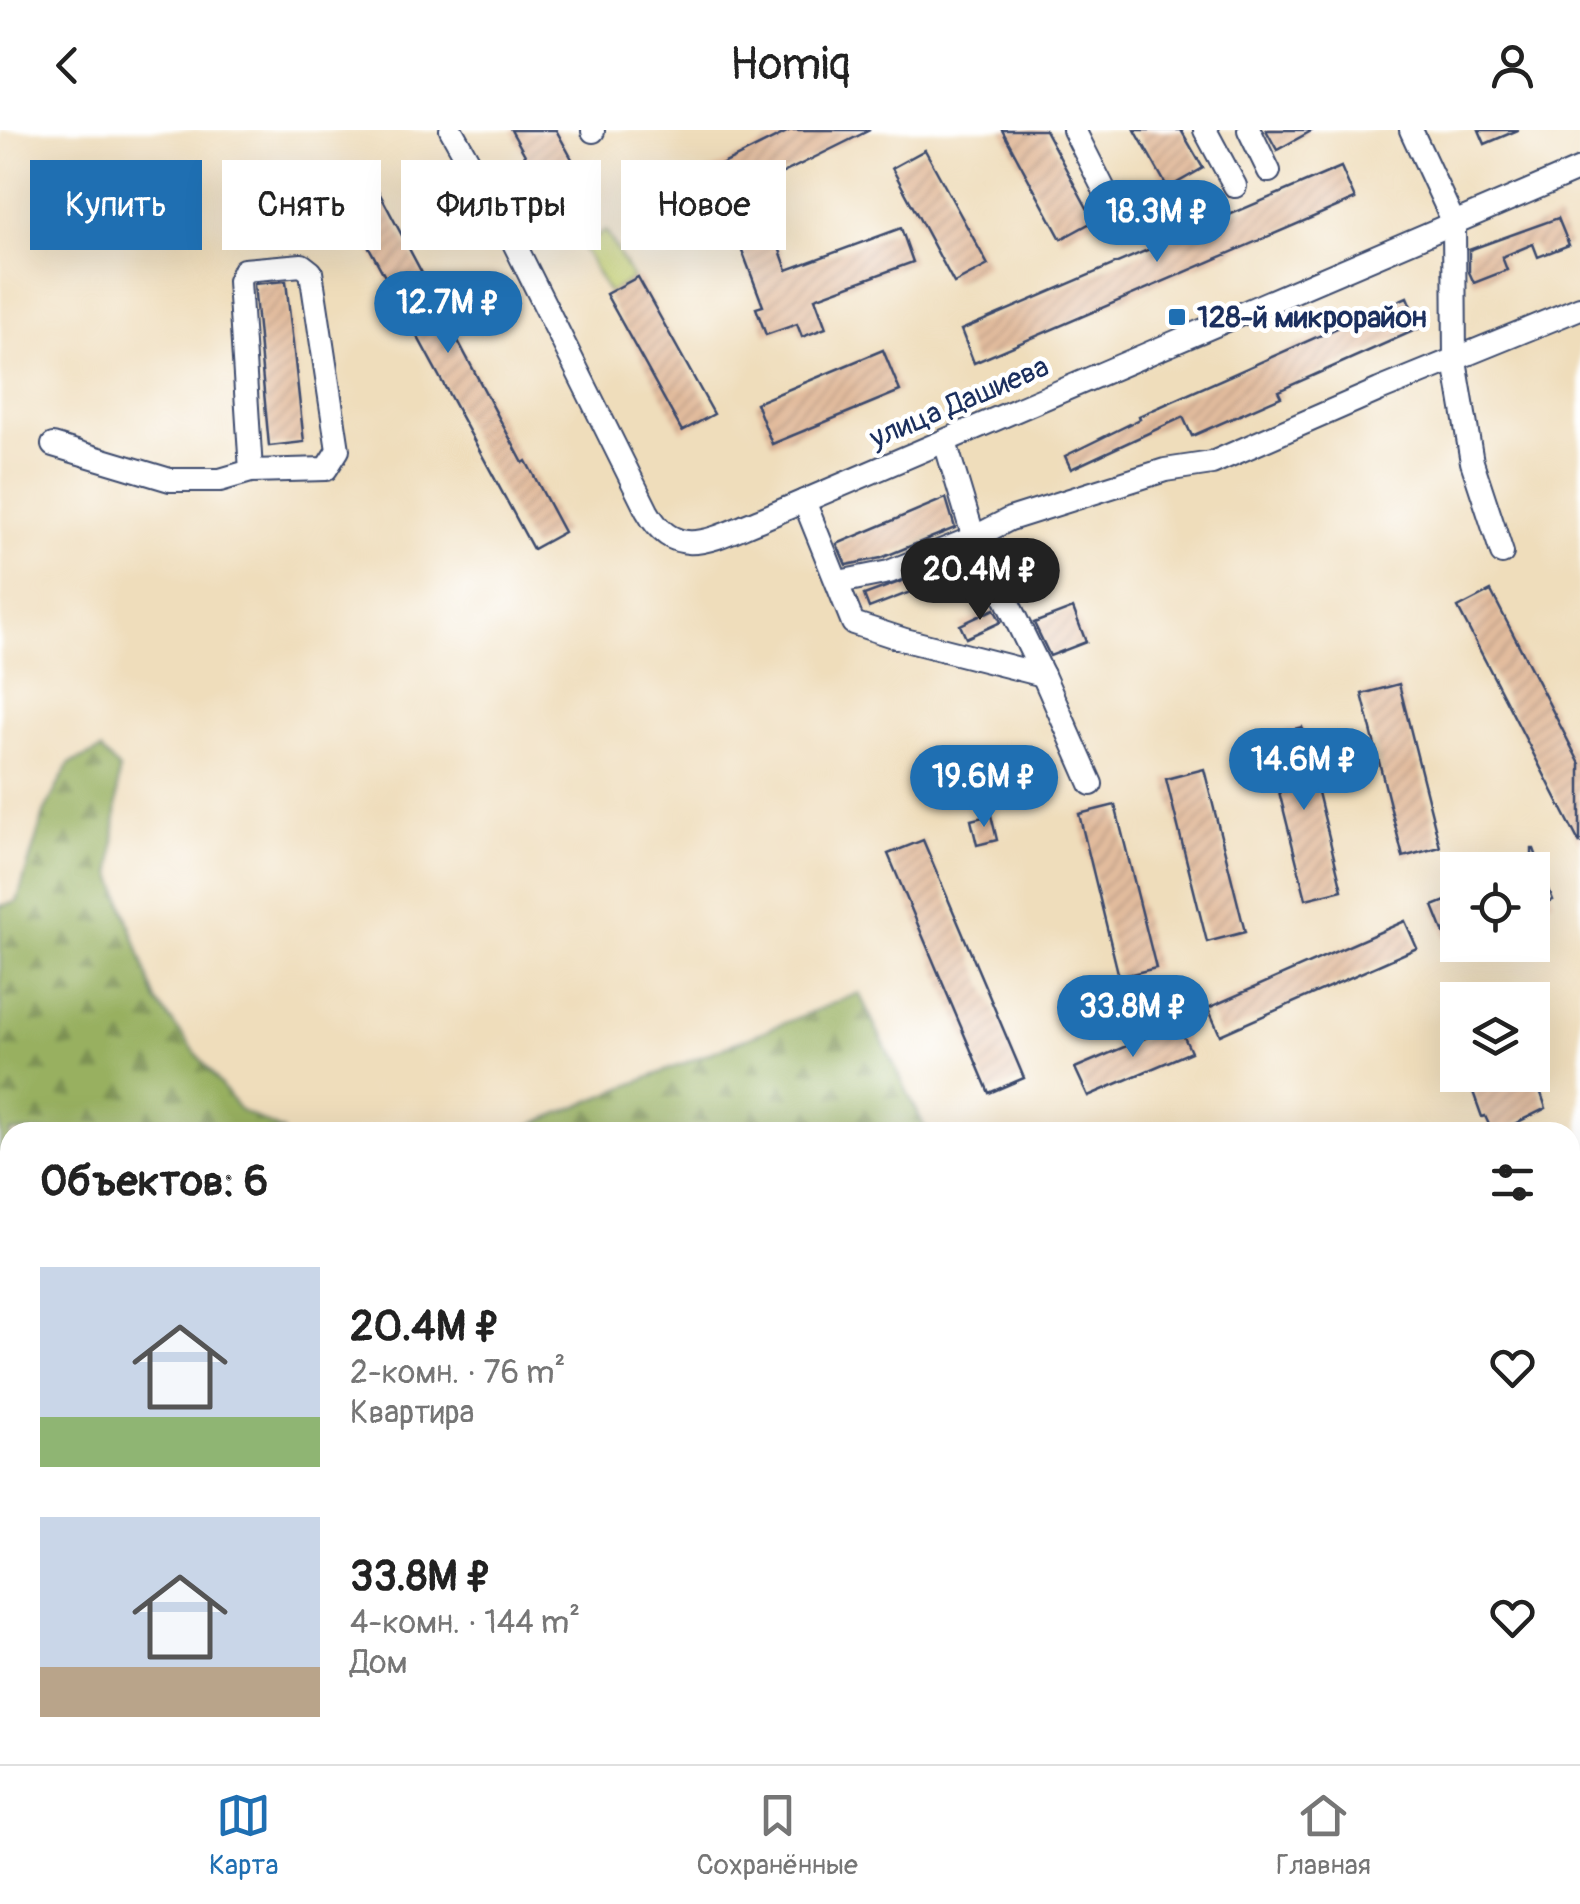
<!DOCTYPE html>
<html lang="ru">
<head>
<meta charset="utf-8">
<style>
	:root { --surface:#fff; --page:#f2f2f2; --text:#222; --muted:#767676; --line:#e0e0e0; --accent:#1f6fb2 }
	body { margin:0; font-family:Pangolin,sans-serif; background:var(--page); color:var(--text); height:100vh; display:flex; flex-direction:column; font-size:38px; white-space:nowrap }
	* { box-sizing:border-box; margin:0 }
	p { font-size:32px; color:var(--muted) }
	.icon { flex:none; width:55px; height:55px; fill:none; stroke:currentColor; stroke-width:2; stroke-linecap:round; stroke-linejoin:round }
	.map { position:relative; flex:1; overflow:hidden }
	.details { position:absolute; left:0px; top:992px; width:1580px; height:642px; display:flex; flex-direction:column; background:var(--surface); border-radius:30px 30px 0 0; box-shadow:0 10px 40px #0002 }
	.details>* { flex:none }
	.hud { position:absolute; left:30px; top:30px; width:1000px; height:90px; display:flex; gap:20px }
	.fabs { position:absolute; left:1440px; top:722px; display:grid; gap:20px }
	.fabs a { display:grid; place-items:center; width:110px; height:110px; border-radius:0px; background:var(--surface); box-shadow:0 10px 40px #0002; font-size:50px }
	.price { position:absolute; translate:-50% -85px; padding:0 22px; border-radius:35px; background:var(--accent); color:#fff; font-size:32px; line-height:65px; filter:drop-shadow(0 2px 5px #0008) }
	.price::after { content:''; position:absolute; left:50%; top:60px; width:30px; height:22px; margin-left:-15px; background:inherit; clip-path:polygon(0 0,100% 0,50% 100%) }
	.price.selected { background:#222; color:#fff }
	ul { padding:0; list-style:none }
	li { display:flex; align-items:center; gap:30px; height:250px; padding:0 40px }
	li span { display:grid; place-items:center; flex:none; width:280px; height:200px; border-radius:0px; color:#555 }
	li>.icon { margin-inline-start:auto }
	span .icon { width:120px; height:120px; fill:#fffc; stroke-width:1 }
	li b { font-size:42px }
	h2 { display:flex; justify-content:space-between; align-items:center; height:120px; padding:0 40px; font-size:42px }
	.pill { padding:0 35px; border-radius:0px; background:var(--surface); box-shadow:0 10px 40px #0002; font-size:35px; line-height:90px }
	.pill.selected { background:var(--accent); color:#fff }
	header { display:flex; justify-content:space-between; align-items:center; height:130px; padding:0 40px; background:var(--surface); font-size:45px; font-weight:600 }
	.menu { display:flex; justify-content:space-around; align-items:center; height:140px; border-top:2px solid var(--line); background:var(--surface); font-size:28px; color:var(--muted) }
	.menu a { display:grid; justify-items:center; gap:5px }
	.menu .selected { color:var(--accent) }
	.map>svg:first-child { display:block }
	.grass { fill:url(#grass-tufts); stroke:#6e7e66; stroke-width:2.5 }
	.forest { fill:url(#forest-firs); stroke:#5a7060; stroke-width:2.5 }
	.park { fill:#c1cd6e; stroke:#6e7e66; stroke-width:2.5 }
	.building { fill:url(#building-hatch) }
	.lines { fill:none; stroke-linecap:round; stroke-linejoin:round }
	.minor-casing { stroke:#3b496c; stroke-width:26 }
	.minor { stroke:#fff; stroke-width:22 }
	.poi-dot { fill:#1f6fb2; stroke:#fff; stroke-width:4 }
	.labels { text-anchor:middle; stroke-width:9; stroke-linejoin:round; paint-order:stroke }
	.poi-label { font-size:30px; font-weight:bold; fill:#1b2f5e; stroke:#fff; text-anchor:start }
	.street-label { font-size:30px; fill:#1b2f5e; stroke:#fff }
</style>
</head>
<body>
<header><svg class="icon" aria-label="back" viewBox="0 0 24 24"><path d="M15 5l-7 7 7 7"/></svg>Homiq<svg class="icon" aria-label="person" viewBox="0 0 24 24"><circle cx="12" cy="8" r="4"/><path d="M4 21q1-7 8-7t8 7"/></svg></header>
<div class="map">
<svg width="1580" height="1634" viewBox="0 0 1580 1634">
	<defs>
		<pattern id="grass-tufts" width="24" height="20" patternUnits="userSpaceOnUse" patternTransform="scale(2.5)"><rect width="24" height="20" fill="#c1cd6e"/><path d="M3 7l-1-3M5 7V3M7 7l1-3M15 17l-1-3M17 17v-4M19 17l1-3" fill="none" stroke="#a5b062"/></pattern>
		<pattern id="forest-firs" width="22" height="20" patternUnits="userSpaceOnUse" patternTransform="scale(2.5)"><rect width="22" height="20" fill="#98b061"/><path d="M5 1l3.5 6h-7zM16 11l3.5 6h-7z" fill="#7b9053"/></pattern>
		<pattern id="building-hatch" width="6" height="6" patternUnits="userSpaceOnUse" patternTransform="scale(2.5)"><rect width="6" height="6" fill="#e2bc9d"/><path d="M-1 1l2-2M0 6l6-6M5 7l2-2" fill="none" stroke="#c1a28a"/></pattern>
	</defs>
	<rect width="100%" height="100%" fill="#fff"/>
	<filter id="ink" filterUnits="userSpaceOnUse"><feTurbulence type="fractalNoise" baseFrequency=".01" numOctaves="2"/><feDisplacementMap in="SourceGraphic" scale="20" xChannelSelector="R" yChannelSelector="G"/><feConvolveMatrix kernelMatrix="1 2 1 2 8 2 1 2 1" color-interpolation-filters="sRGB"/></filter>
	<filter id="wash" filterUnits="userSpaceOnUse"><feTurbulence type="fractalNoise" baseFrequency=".0048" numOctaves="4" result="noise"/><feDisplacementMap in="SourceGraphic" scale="40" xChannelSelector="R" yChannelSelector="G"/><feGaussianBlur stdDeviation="2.25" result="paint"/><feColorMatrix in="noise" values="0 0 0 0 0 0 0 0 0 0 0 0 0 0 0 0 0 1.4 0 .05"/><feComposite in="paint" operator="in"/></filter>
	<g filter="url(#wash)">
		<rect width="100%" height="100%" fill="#efddbb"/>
		<!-- grass -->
		<g class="grass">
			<path d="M0 1050 10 1059V1336L0 1339Z"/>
			<path d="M60 1625H434L433 1634H62Z"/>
			<path d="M486 1625H864L867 1634H552L549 1630 497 1631Z"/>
		</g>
		<!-- forest -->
		<g class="forest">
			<path d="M101 620 119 640 112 742 156 871 240 980 285 1002H10V1059L0 1050V776L17 772 44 683 69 634Z"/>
			<path d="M859 863 927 1002H513Z"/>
			<path d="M6 1336H10V1625H60L62 1634H0V1339Z"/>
			<path d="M1570 1477 1580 1494V1572L1570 1576Z"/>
			<path d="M434 1625H485L497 1631 549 1630 552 1634H433Z"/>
			<path d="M864 1625H1459L1439 1634H867Z"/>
		</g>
		<!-- park -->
		<path class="park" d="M606 101 633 149 608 163 581 114Z"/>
		<g id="blocks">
			<!-- building -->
			<g class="building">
				<path d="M511 0H556L578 40 544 59Z"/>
				<path d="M791 0H870L668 100 653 69Z"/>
				<path d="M1002 0H1045L1094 91 1061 109Z"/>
				<path d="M1135 0H1181L1203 38 1168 58Z"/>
				<path d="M1266 0H1313L1277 20Z"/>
				<path d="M1479 0H1518L1485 14Z"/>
				<path d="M925 20 988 135 954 153 892 38Z"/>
				<path d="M364 34 523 333 526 331 564 402 533 419 333 51Z"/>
				<path d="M1341 37 1355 69 974 233 961 200Z"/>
				<path d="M768 86 787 140 901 98 913 132 815 168 826 198 802 207 797 194 766 205 756 178 763 176 734 99Z"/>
				<path d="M1558 88 1569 115 1538 127 1533 114 1502 127 1507 140 1474 153 1469 142V120Z"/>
				<path d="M638 147 714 284 682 301 606 164Z"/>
				<path d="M286 151 304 312 269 316 254 154Z"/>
				<path d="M1407 167 1420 198 1278 261 1281 267 1192 306 1183 287 1071 339 1065 326 1140 289 1139 286Z"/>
				<path d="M883 220 900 261 772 314 756 273Z"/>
				<path d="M946 368 955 398 881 428 846 435 837 414Z"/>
				<path d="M964 428 970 439 869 478 864 465Z"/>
				<path d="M1491 461 1580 634V714L1458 478Z"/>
				<path d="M1073 478 1086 512 1050 526 1034 493Z"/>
				<path d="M994 479 1001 492 966 508 960 495Z"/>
				<path d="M1399 554 1440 717 1403 727 1362 564Z"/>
				<path d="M1302 597 1342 760 1306 769 1265 606Z"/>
				<path d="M1204 639 1245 802 1207 812 1166 649Z"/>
				<path d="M1115 675 1156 838 1119 847 1079 684Z"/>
				<path d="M991 685 997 710 977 715 971 690Z"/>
				<path d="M923 710 1024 948 989 963 888 724Z"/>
				<path d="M1534 719 1553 770 1532 778V719Z"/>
				<path d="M1458 766V807L1447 811 1433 776Z"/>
				<path d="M1405 791 1417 818 1220 905 1208 878Z"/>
				<path d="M1178 894 1191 922 1088 966 1075 938Z"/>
				<path d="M1467 945H1535L1546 978 1504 999 1503 997 1492 1001 1485 986 1482 987Z"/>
			</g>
		</g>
	</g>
	<g filter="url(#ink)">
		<use href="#blocks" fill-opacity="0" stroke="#3b496c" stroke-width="2.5"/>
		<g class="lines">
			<defs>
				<g id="minor">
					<path d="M451 0 513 111 647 381C677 435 717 406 762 389L1580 39"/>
					<path d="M1074 0 1126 103"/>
					<path d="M1205 0 1235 56"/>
					<path d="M1249 0 1269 41"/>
					<path d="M1411 0 1454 93 1455 231 1472 332 1502 423"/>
					<path d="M593 1V0"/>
					<path d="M945 312 979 425 1006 469 1043 545 1091 654"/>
					<path d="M53 315 170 350H220L251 341 326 339 338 320 311 142 302 135 244 140 239 151 251 341"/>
					<path d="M804 371 853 493 905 510 1043 545"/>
					<path d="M839 452 889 442 973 408 1010 389 1165 340 1212 333 1379 260 1580 178"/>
				</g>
			</defs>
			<!-- minor casing -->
			<use href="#minor" class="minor-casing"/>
			<!-- minor -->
			<use href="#minor" class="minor"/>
		</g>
	</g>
	<!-- markers -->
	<rect class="poi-dot" x="1167" y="177" width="20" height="20" rx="5"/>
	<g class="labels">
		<!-- poi labels -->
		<g class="poi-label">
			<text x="1197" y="197">128-й микрорайон</text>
		</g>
		<!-- street labels -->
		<g class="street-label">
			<text transform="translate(959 272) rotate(-23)" y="10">улица Дашиева</text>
		</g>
	</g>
</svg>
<div class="fabs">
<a><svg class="icon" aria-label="locate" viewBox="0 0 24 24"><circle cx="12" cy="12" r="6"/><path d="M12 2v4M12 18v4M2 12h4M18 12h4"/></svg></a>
<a><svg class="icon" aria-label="layers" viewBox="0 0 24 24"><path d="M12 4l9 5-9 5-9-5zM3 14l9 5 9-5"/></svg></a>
</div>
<b class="price" style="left:1157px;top:135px">18.3M ₽</b>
<b class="price" style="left:448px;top:226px">12.7M ₽</b>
<b class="price selected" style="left:980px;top:493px">20.4M ₽</b>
<b class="price" style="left:1304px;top:683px">14.6M ₽</b>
<b class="price" style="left:984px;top:700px">19.6M ₽</b>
<b class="price" style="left:1133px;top:930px">33.8M ₽</b>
<div class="hud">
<a class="pill selected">Купить</a>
<a class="pill">Снять</a>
<a class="pill">Фильтры</a>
<a class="pill">Новое</a>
</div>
<section class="details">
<h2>Объектов: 6<svg class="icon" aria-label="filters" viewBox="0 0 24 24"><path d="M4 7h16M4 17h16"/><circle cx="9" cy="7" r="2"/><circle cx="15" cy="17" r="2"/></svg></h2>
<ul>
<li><span style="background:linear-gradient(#c9d6e8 75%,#8fb573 0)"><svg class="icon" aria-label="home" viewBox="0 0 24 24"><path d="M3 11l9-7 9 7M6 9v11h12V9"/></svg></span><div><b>20.4M ₽</b><p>2-комн. · 76 m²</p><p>Квартира</p></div><svg class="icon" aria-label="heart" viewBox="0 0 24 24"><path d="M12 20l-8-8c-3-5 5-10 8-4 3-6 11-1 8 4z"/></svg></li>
<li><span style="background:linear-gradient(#c9d6e8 75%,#b9a48a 0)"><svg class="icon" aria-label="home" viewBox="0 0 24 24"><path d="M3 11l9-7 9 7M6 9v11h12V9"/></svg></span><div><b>33.8M ₽</b><p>4-комн. · 144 m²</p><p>Дом</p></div><svg class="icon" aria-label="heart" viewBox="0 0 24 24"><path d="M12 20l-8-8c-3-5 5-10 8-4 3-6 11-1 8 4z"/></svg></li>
</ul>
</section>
</div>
<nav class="menu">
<a class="selected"><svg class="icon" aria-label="map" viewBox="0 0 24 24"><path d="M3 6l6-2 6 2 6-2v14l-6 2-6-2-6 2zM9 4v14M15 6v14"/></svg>Карта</a>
<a><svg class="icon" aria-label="saved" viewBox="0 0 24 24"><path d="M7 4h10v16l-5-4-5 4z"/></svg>Сохранённые</a>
<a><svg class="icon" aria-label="home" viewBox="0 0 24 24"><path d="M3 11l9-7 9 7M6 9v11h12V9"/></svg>Главная</a>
</nav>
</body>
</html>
